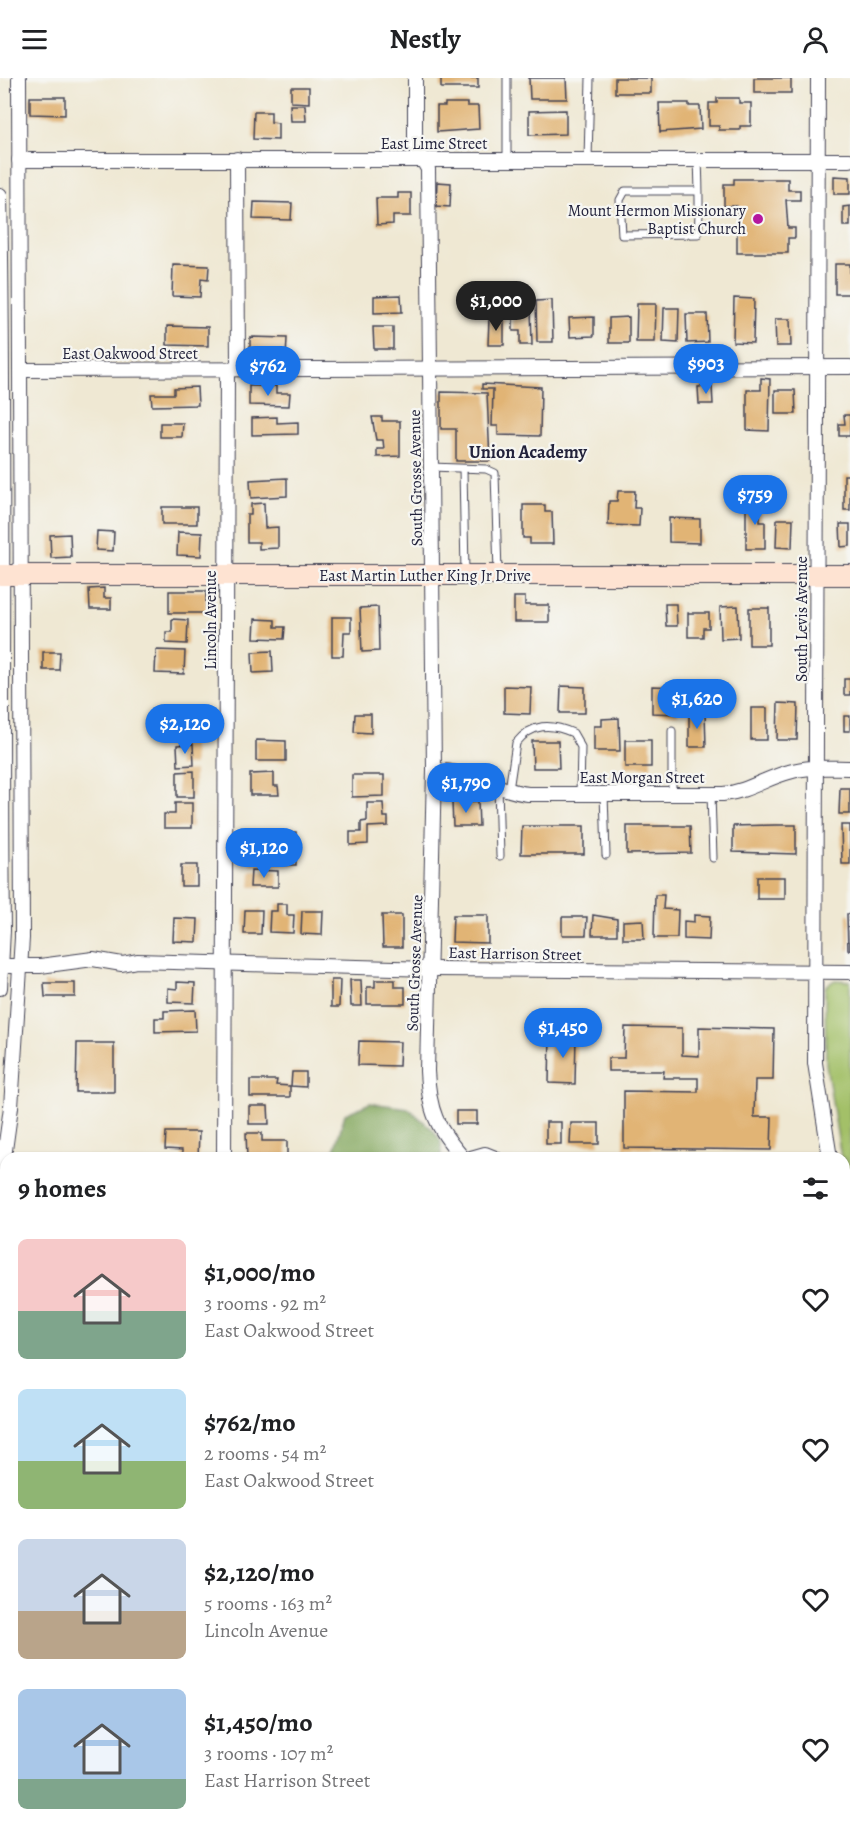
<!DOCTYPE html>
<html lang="en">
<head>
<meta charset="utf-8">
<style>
	:root { --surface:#fff; --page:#f2f2f2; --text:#202124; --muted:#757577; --accent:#1a73e8 }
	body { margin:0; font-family:Alegreya,serif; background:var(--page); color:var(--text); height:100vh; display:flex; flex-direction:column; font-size:22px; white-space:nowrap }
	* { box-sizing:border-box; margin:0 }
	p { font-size:20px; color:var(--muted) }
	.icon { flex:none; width:33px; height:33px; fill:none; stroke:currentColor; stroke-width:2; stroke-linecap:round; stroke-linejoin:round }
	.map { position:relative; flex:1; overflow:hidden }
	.sheet { position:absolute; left:0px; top:1074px; width:850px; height:686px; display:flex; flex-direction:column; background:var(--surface); border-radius:18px 18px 0 0; box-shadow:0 2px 4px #0004 }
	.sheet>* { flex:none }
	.price { position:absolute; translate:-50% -51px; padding:0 14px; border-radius:21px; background:var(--accent); color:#fff; font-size:20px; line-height:39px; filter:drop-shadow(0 2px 3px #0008) }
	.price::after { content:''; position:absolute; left:50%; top:36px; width:18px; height:14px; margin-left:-9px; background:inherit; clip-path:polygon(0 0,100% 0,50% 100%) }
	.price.on { background:#222; color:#fff }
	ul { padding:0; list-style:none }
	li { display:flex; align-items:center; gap:18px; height:150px; padding:0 18px }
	li span { display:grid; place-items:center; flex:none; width:168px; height:120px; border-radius:9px; color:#555 }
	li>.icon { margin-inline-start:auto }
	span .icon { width:72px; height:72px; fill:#fffc; stroke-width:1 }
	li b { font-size:26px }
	h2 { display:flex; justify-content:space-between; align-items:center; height:72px; padding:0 18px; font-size:26px }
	header { display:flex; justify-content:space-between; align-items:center; height:78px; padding:0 18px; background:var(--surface); font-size:27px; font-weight:600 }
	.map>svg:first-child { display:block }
	.green { fill:#a3c067; stroke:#627151; stroke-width:1.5 }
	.forest { fill:#82a65c; stroke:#52644c; stroke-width:1.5 }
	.building { fill:#e1b475 }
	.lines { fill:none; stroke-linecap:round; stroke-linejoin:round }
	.lane-casing { stroke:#414052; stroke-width:9 }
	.street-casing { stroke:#414052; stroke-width:16 }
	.secondary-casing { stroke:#414052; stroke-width:22 }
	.lane { stroke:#fff; stroke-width:7 }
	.street { stroke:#fff; stroke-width:14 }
	.secondary { stroke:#fee3d2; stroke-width:20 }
	.poi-dot { fill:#b5179e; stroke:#f6f6f2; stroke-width:2 }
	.labels { text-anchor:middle; stroke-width:4.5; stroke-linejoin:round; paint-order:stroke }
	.street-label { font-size:16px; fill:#22223b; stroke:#f6f6f2 }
	.poi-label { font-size:16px; fill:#22223b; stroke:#f6f6f2; text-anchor:end }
	.neighbourhood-label { font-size:18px; font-weight:bold; fill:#22223b; stroke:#f6f6f2 }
</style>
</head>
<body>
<header><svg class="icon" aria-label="menu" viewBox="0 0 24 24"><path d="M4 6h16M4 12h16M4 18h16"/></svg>Nestly<svg class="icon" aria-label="person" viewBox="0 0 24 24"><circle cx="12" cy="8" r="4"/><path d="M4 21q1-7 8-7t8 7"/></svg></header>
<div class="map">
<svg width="850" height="1759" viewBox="0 0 850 1759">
	<rect width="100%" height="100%" fill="#f6f6f2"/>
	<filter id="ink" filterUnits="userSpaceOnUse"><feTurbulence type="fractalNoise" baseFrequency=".0167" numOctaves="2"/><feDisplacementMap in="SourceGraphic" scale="12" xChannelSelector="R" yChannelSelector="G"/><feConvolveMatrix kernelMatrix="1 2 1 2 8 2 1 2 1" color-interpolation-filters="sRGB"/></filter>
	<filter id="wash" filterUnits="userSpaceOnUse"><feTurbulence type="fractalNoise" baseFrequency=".008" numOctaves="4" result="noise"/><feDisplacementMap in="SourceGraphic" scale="24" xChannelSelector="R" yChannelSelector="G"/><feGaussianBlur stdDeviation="1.35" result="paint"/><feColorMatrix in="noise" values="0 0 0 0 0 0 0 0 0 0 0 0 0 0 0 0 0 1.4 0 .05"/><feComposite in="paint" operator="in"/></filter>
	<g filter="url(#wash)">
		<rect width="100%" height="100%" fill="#efe8d3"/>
		<!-- green -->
		<g class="green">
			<path d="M835 902 850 903V1150L845 1149 844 1080H841L826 986 825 912 826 908Z"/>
			<path d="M1 1144H6V1312H0Z"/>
			<path d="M844 1156 850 1157V1315H844Z"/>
			<path d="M0 1327 6 1328V1754H409L405 1759H0Z"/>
		</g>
		<!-- forest -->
		<path class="forest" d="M370 1025 408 1030 432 1051 441 1063V1080H332L345 1036Z"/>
		<g id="blocks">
			<!-- building -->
			<g class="building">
				<rect x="441" y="0" width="37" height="10"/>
				<path d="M529 0H566L567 21H530Z"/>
				<rect x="615" y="0" width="36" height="15"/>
				<rect x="754" y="0" width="37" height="15"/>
				<path d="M291 9H309V25L291 24Z"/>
				<path d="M30 19H65V37L30 36Z"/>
				<path d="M717 20H739V25H751V48H740V52H719V48H709V25H717Z"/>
				<path d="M445 25H467V28H478L479 51 437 54V28H445Z"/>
				<path d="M659 25H689V28H700L701 51 660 54Z"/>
				<path d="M290 27H305L306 43H291Z"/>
				<path d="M566 32V56L529 57V33Z"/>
				<path d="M254 34H271V44L278 45V62L253 61Z"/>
				<path d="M834 98 850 99V116H834Z"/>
				<path d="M734 101H788V112H800V122H786L788 150H795V160H788V175H737V128H724V106H734Z"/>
				<path d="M437 104 451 105 450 129 436 128Z"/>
				<path d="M398 115H411V138H393V146L377 147 376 120H398Z"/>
				<path d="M254 124 292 125 291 142 253 141Z"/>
				<path d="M850 128V148H843V129Z"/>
				<rect x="835" y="186" width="15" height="30"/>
				<path d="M173 187 209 188 208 202 201 201 200 219 172 218Z"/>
				<path d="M401 217 402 234 374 235V218Z"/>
				<path d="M734 220 754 221 753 265 733 264Z"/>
				<path d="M552 222 553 264H537L536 223Z"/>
				<path d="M637 226H656L655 264H636Z"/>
				<path d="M513 230H531L532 267H520V253H513Z"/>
				<path d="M664 230H679L678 265 663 264Z"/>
				<path d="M686 236H707L708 264 687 265Z"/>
				<path d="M594 239V258L570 259 569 240Z"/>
				<path d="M629 239V265H609V240Z"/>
				<path d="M489 240H504V267H488Z"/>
				<path d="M775 241H790L791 268H776Z"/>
				<path d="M167 248 208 249V268L167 267Z"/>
				<path d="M373 249H393V271H374Z"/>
				<path d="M250 259 287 260 286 280H250Z"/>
				<path d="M761 300 770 301 769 353 747 352V312H761Z"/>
				<path d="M482 306 541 309 540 358 498 357V348H492L493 311H482Z"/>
				<path d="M249 308H276V315H290L289 328 249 327Z"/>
				<path d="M712 308 713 326H699L698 309Z"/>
				<path d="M197 309 198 327 152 328 151 316H174V310Z"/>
				<path d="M775 312H795L796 336H775Z"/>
				<path d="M441 314 487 315 490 383H456V351H441Z"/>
				<path d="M844 337H850V358H839V346H845Z"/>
				<path d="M277 339V345L298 344V356L252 357V340Z"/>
				<path d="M372 339H382V343H400V378L377 379V371H384L383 362H376Z"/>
				<path d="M160 345H183L182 359H160Z"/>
				<rect x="844" y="397" width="6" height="35"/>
				<path d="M287 400V418L251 420 250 402Z"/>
				<path d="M618 413H635L634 430H640L639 448 608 447 609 423H617Z"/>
				<path d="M746 422H760V444H765V471H746Z"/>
				<path d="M264 425 265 450 278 449V470L259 471V464H247V437H251V426Z"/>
				<path d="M523 427H545V434H552L553 466H530V460H523Z"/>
				<rect x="162" y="429" width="35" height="17"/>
				<path d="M669 440 700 441V465L669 464Z"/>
				<path d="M777 441H793L792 470 776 469Z"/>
				<path d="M840 446H850V468L841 469Z"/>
				<path d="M97 453 114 454 113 473 96 472Z"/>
				<path d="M178 454 202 455 201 478 177 477Z"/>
				<path d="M70 456 71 479 51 480 50 457Z"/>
				<path d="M104 510V520H111V531H90L89 511Z"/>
				<rect x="169" y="513" width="37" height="22"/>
				<path d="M514 519H525V527H549V544H514Z"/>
				<path d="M665 526H676L677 548H666Z"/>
				<path d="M738 528 739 560 721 561 720 529Z"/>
				<path d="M378 529 379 573 362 574 360 530Z"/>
				<rect x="749" y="530" width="20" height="37"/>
				<path d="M688 535H709V550H703V559H688Z"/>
				<path d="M332 539H351V554H344L343 578H332Z"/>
				<path d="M172 541 188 542 187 566 166 565V554H172Z"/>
				<path d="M255 541 275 542V549H285L284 561 254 560Z"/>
				<path d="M156 572 185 573 184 596 155 595Z"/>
				<path d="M272 573 273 594 253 595 252 574Z"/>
				<path d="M43 574H60L59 592H43Z"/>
				<rect x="844" y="601" width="6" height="16"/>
				<path d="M504 608 531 609 530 636 504 635Z"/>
				<path d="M561 608 585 609V635H560Z"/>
				<path d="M652 608 679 609 678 636 652 635Z"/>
				<path d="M778 625 798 626 797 662H777Z"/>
				<rect x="751" y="630" width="16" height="32"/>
				<path d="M165 633H196V656H166Z"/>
				<path d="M705 634 706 669H689V635Z"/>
				<path d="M355 636H371V655L354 654Z"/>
				<rect x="844" y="638" width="6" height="15"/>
				<path d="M619 640 620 673H594V648H602V641Z"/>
				<path d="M256 662 286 663V683H256Z"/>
				<rect x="625" y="662" width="26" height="27"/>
				<path d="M532 663H558L559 690H533Z"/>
				<path d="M193 666 194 687 178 688 177 667Z"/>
				<path d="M194 693V719H177V694Z"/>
				<path d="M274 695V708H278L279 717H250V696Z"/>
				<path d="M352 697H384V718L352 719Z"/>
				<path d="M840 710H850V736H839Z"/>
				<path d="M478 723 479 748H453L452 724Z"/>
				<path d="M175 725H192V750H164V736H175Z"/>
				<path d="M367 725H383L384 739H388V748L368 749V766L350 767V754H361V744L367 743Z"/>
				<path d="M775 747H796V776L733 774V748Z"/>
				<path d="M841 747H850V786H842Z"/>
				<path d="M522 748H584V776H521Z"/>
				<path d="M627 748H690L691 775 627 776Z"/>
				<rect x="251" y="754" width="45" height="33"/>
				<rect x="181" y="787" width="16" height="21"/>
				<path d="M251 792 278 793V809H250Z"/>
				<rect x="757" y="799" width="28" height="22"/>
				<path d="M655 817H664L663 831 678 832 677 860H654Z"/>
				<path d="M277 826H287V837H294L293 855 269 854 270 833H277Z"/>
				<path d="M245 832H262L261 856H244Z"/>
				<path d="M302 833H323L322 857 301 856Z"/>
				<path d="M847 836H850V872H848Z"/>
				<path d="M382 837H402V869H383Z"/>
				<path d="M453 837H488V865L452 864Z"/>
				<path d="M593 837 617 841V857H592Z"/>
				<path d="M694 837 710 838 709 862 684 861V843L694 844Z"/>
				<path d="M562 839H587L586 857H562Z"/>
				<path d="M174 840 198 841 197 864 173 863Z"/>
				<path d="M643 842 644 861H623V843Z"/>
				<path d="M331 902H340L339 929H331Z"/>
				<path d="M350 902H361L362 928H351Z"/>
				<path d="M375 902H395V909H405V926H367V909H375Z"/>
				<path d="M177 904 195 905 194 925 168 924V910L177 911Z"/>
				<path d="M44 905H75V919H45Z"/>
				<path d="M195 932 196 953 155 954V940H164V933Z"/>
				<path d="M625 949 682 950V977L699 978V949L774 951 773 1002H755L754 1039H772L771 1072 624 1070V1013L698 1014V1000H663L664 993H608V980H624Z"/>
				<path d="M550 956H576L575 1006 549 1005Z"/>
				<path d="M359 963 400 964 399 988 358 987Z"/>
				<path d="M77 965H114V1014H76Z"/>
				<path d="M292 994H306V1009L291 1008Z"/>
				<path d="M250 1002H277L276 1007 290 1008V1019H250Z"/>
				<path d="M249 1028H268L269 1046H249Z"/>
				<rect x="456" y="1033" width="21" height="13"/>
				<rect x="546" y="1044" width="15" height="22"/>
				<path d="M571 1045H599V1066H570Z"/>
				<path d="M166 1054H199L198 1080H182V1072L165 1071Z"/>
				<path d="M246 1055H262V1063H287V1078L247 1079Z"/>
			</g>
		</g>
	</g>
	<g filter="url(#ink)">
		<use href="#blocks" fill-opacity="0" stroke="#414052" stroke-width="1.5"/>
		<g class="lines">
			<defs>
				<g id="lane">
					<path d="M507 82V0"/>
					<path d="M588 82 590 0"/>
					<path d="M698 82C699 106 700 131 698 156L622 157 620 122 625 113H699"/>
					<path d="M431 389 486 391 495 395 498 495"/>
					<path d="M463 391 465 494"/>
					<path d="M672 653V716"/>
					<path d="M498 708 500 778"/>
					<path d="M509 712 516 665C532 645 551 645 573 655L581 669 580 716"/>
					<path d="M604 716 606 777"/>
					<path d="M711 716 713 780"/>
					<path d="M844 1186H850"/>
					<path d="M733 1754 750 1759"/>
					<path d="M823 1759 828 1754"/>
				</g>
				<g id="street">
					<path d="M415 0V69L428 91 434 692 427 993C429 1033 436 1049 463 1080"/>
					<path d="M818 0 815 985 830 1080"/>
					<path d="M237 81 238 291"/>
					<path d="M19 82H850"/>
					<path d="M0 117C5 362 0 607 3 852L0 910"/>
					<path d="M22 292 850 289"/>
					<path d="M434 692C471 693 494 712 528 716H723C747 714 766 700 789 694 809 688 830 690 850 690"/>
					<path d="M2 888H40L93 881 122 886 137 883 431 891 850 894"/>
					<path d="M224 1080 227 292"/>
					<path d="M471 1080 485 1076 495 1080"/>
					<path d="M0 1108 11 1029 22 860 19 0"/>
					<path d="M0 1320H6"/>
					<path d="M844 1354H850"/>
				</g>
				<path id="secondary" d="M0 497H850"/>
			</defs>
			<!-- lane casing -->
			<use href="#lane" class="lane-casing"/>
			<!-- street casing -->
			<use href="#street" class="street-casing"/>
			<!-- secondary casing -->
			<use href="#secondary" class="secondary-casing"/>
			<!-- lane -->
			<use href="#lane" class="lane"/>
			<!-- street -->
			<use href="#street" class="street"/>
			<!-- secondary -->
			<use href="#secondary" class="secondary"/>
		</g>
	</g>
	<!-- markers -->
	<circle class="poi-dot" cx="758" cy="141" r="6"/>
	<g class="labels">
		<!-- street labels -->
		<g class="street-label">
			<text x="434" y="71">East Lime Street</text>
			<text x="130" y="281">East Oakwood Street</text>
			<text transform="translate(415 400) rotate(-91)" y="6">South Grosse Avenue</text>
			<text x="425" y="503">East Martin Luther King Jr Drive</text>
			<text transform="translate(801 541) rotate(-90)" y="6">South Levis Avenue</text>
			<text transform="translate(210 542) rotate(-90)" y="6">Lincoln Avenue</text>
			<text x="642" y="705">East Morgan Street</text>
			<text transform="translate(515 875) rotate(1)" y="6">East Harrison Street</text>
			<text transform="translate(414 885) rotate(-88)" y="6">South Grosse Avenue</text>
		</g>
		<!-- poi labels -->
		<g class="poi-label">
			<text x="746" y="138">Mount Hermon Missionary<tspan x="746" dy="18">Baptist Church</tspan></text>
		</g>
		<!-- neighbourhood labels -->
		<g class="neighbourhood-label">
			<text x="528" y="380">Union Academy</text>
		</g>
	</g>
</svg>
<b class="price on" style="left:496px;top:254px">$1,000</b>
<b class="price" style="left:706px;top:317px">$903</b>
<b class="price" style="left:268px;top:319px">$762</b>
<b class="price" style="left:755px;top:448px">$759</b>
<b class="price" style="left:697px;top:652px">$1,620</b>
<b class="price" style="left:185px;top:677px">$2,120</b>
<b class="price" style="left:466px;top:736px">$1,790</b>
<b class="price" style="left:264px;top:801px">$1,120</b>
<b class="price" style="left:563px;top:981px">$1,450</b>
<section class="sheet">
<h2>9 homes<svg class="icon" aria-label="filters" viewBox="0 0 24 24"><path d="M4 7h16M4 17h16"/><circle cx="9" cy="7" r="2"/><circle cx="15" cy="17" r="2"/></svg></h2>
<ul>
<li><span style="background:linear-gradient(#f6c9c9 60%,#7fa58c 0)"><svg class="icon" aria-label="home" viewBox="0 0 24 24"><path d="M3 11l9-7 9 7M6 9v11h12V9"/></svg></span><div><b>$1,000/mo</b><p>3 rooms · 92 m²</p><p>East Oakwood Street</p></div><svg class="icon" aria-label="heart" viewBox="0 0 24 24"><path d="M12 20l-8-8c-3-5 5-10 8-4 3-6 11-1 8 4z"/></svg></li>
<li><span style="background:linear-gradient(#bfe0f5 60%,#8fb573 0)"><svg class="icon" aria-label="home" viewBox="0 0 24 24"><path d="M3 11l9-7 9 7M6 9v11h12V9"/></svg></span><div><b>$762/mo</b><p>2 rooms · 54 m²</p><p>East Oakwood Street</p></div><svg class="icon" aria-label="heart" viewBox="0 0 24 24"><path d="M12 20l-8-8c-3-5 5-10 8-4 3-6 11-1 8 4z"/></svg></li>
<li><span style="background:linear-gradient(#c9d6e8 60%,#b9a48a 0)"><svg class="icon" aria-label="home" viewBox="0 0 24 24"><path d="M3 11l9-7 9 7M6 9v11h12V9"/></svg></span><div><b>$2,120/mo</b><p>5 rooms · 163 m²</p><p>Lincoln Avenue</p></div><svg class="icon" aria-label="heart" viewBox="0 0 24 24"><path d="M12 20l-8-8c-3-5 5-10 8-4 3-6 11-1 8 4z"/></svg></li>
<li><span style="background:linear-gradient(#a9c7e8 75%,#7fa58c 0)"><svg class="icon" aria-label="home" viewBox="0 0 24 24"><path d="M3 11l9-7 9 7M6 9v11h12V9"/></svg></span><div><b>$1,450/mo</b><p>3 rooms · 107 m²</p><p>East Harrison Street</p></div><svg class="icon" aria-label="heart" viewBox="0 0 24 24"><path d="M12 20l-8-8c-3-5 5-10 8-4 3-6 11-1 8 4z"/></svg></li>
</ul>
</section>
</div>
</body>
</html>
